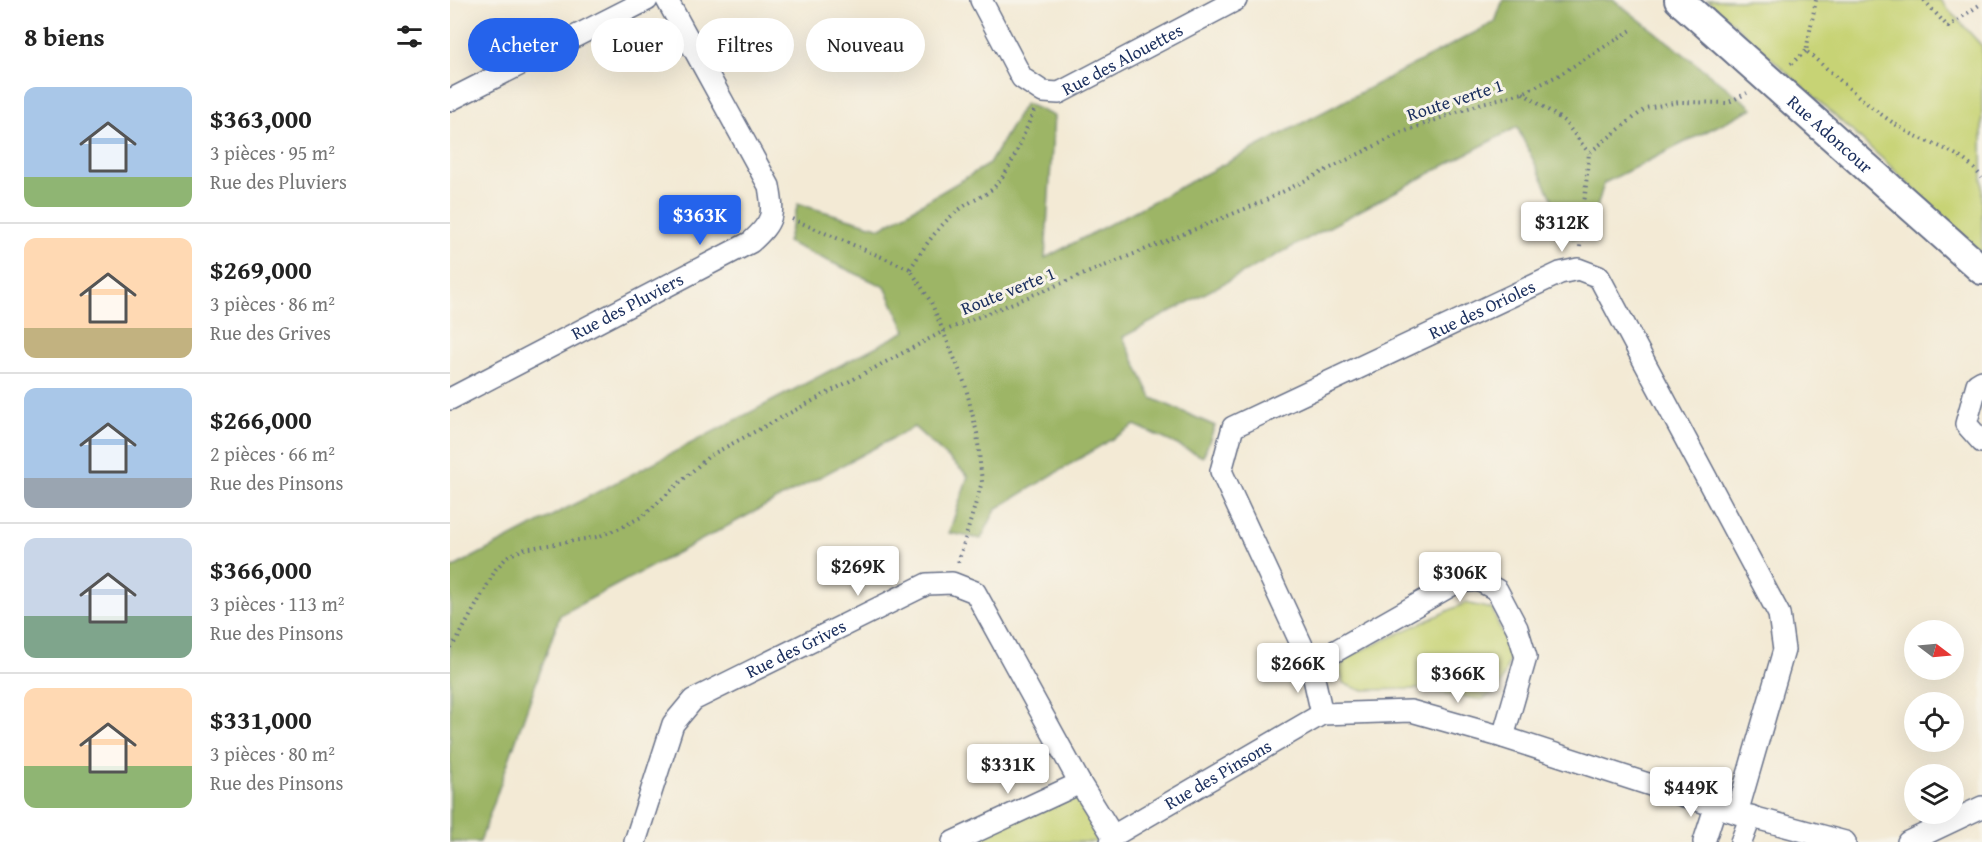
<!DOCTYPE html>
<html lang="fr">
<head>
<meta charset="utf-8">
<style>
	:root { --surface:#fff; --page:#f6f6f6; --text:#222; --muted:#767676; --line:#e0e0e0; --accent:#2563eb }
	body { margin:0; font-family:"Gentium Book Plus",serif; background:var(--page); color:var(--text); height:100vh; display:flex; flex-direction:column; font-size:22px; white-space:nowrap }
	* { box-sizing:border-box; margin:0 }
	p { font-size:20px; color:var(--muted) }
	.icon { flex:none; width:33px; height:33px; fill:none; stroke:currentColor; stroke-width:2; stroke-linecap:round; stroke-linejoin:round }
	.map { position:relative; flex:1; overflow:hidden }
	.panel { display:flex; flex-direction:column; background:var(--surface); width:450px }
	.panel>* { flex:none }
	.banner { position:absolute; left:18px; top:18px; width:570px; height:54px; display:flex; gap:12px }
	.needle { width:39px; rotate:106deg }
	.buttons { position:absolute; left:1454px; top:620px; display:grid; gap:12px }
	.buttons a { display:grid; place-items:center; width:60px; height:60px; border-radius:50%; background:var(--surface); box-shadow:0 6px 24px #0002; font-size:30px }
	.price { position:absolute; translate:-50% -51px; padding:0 14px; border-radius:6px; background:#fff; color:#222; font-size:20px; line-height:39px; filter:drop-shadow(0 2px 3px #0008) }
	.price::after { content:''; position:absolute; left:50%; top:36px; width:18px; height:14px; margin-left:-9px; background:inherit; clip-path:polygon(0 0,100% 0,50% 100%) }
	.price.selected { background:var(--accent); color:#fff }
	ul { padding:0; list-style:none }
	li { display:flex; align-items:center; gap:18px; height:150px; padding:0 24px }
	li+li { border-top:2px solid var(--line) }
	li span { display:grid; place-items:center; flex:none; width:168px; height:120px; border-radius:12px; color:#555 }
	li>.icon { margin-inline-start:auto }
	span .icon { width:72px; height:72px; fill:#fffc; stroke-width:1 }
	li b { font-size:26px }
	h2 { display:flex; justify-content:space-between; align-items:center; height:72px; padding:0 24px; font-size:26px }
	.tag { padding:0 21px; border-radius:27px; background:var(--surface); box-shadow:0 6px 24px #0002; font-size:21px; line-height:54px }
	.tag.selected { background:var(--accent); color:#fff }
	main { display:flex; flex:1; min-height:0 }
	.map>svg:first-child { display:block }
	.green { fill:#c7d375; stroke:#71816a; stroke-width:1.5 }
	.forest { fill:#9db566; stroke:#5c7262; stroke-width:1.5 }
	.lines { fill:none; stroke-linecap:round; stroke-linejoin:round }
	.street-casing { stroke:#677088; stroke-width:24 }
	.secondary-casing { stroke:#677088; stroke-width:32 }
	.path { stroke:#677088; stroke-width:4; stroke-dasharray:1.5 4.5; stroke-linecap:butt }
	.street { stroke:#fff; stroke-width:21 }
	.secondary { stroke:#fff; stroke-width:28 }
	.labels { text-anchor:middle; stroke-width:6; stroke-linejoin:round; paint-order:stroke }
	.street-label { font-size:18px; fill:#1b2f5e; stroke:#f7f3e8 }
</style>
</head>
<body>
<main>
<section class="panel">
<h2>8 biens<svg class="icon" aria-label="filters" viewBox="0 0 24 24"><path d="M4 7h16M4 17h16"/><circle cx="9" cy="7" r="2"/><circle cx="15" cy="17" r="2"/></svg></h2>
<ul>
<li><span style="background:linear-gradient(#a9c7e8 75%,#8fb573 0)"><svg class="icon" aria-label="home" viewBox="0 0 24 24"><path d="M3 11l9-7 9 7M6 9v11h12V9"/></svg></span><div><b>$363,000</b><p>3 pièces · 95 m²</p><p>Rue des Pluviers</p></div></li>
<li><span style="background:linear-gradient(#ffd9b3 75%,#c2b280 0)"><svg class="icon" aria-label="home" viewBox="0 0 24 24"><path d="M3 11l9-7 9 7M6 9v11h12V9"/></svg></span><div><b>$269,000</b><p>3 pièces · 86 m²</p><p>Rue des Grives</p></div></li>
<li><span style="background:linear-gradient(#a9c7e8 75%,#9aa5b1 0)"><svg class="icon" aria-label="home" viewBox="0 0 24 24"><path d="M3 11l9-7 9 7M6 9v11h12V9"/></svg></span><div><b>$266,000</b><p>2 pièces · 66 m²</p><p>Rue des Pinsons</p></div></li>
<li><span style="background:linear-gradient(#c9d6e8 65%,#7fa58c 0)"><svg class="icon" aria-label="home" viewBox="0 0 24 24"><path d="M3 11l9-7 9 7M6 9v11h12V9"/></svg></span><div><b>$366,000</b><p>3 pièces · 113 m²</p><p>Rue des Pinsons</p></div></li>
<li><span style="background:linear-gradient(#ffd9b3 65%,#8fb573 0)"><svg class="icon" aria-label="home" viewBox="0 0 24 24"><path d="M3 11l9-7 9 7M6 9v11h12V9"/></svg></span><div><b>$331,000</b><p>3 pièces · 80 m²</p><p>Rue des Pinsons</p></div></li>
</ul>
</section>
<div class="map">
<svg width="1532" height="842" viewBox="0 0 1532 842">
	<rect width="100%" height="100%" fill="#f7f3e8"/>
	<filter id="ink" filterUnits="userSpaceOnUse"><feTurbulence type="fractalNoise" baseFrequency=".0167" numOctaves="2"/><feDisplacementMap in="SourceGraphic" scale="12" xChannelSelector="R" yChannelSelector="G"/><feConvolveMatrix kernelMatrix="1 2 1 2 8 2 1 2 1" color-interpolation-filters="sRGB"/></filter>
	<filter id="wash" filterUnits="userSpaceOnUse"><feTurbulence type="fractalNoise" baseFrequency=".008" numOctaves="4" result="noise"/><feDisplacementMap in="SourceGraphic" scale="24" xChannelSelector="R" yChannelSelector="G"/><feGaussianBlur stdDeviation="1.35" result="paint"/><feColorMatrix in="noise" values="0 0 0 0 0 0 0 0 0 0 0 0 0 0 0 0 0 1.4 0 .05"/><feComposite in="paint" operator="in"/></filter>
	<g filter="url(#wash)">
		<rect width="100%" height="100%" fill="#f3ead5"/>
		<!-- green -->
		<g class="green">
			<path d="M1257 0H1490L1532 46V255L1437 163Z"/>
			<path d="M1015 603 1042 609 1061 655 1049 689 1032 700 967 689 910 690 893 683 890 669 895 658Z"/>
			<path d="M626 791 655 842H516Z"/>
		</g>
		<!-- forest -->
		<path class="forest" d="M1053 0H1164L1303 108 1154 183 1139 235 1122 239 1067 127 673 337 702 398 765 426 753 457 685 425 546 509 531 539 499 533 518 476 464 427 110 615 30 842H0V569L456 331 435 287 337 242 348 204 431 228 539 164 575 103 604 116 595 258 1045 22Z"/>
	</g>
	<g filter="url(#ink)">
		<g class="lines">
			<defs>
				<g id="street">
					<path id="s1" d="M531 0 572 78 593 92 609 93 786 0"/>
					<path d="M0 100 197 0"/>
					<path d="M1532 381 1527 384 1516 424 1532 442"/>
					<path id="s2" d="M0 399 301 242C324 221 324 215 319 186L217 0"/>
					<path d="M861 665 1007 582 1028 580 1047 590 1067 628 1076 657 1053 737"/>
					<path id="s3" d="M872 714 861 665 771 471 783 427 1110 273 1128 269 1149 277 1329 614 1334 650 1287 813"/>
					<path id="s4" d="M185 842 223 724 243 700 477 584 502 583 525 592 630 783 663 836"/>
					<path d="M503 842 630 783"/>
					<path id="s5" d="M661 842 663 836 872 714 961 711 1053 737 1287 813 1395 842"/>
					<path d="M1254 842 1266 805"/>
					<path d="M1291 842 1301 816"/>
					<path d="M1458 842 1532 807"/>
				</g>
				<g id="secondary">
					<path id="s6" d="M1229 0 1532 270"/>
				</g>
			</defs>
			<!-- street casing -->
			<use href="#street" class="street-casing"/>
			<!-- secondary casing -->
			<use href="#secondary" class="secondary-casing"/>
			<!-- path -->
			<g class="path">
				<path d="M1366 0 1356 51C1389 78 1421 111 1458 132 1487 148 1511 150 1532 178"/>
				<path d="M1474 0 1498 27 1532 3"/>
				<path d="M1341 64 1356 51"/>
				<path d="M1073 93 1114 121 1139 153"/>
				<path d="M342 219 460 269 481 302 515 384 527 433 532 482 508 563"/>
				<path d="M1130 247 1139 153 1196 108 1229 102 1277 103 1297 93"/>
				<path d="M460 269C476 244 490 223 514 206 523 200 535 196 542 189 563 170 572 136 584 111"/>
				<path d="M0 647 7 640 46 569 58 556 74 549 147 537 168 529 193 516 259 456 494 331 812 202 953 132 1032 103 1073 93 1109 75 1183 29"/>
			</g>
			<!-- street -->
			<use href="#street" class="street"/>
			<!-- secondary -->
			<use href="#secondary" class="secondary"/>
		</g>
	</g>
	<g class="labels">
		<!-- street labels -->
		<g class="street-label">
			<text dy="6" stroke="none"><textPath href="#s1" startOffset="201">Rue des Alouettes</textPath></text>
			<text transform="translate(1005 100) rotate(-18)" y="6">Route verte 1</text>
			<text dy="6" stroke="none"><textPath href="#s6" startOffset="202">Rue Adoncour</textPath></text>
			<text transform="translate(558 291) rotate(-22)" y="6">Route verte 1</text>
			<text dy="6" stroke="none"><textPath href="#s2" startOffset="200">Rue des Pluviers</textPath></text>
			<text dy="6" stroke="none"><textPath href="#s3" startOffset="585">Rue des Orioles</textPath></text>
			<text dy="6" stroke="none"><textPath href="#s4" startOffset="270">Rue des Grives</textPath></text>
			<text dy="6" stroke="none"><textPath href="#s5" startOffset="128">Rue des Pinsons</textPath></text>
		</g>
	</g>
</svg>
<div class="buttons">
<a><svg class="needle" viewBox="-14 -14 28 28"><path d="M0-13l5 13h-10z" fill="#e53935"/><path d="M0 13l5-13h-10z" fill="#767676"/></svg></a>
<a><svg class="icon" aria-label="locate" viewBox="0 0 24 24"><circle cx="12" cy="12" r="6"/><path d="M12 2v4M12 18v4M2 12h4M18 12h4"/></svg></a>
<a><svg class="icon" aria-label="layers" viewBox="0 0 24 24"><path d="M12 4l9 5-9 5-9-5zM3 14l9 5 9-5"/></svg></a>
</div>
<b class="price selected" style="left:250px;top:246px">$363K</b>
<b class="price" style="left:1112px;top:253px">$312K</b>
<b class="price" style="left:408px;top:597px">$269K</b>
<b class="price" style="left:1010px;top:603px">$306K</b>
<b class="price" style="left:848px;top:694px">$266K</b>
<b class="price" style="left:1008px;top:704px">$366K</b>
<b class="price" style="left:558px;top:795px">$331K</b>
<b class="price" style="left:1241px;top:818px">$449K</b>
<div class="banner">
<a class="tag selected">Acheter</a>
<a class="tag">Louer</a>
<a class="tag">Filtres</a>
<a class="tag">Nouveau</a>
</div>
</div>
</main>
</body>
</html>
